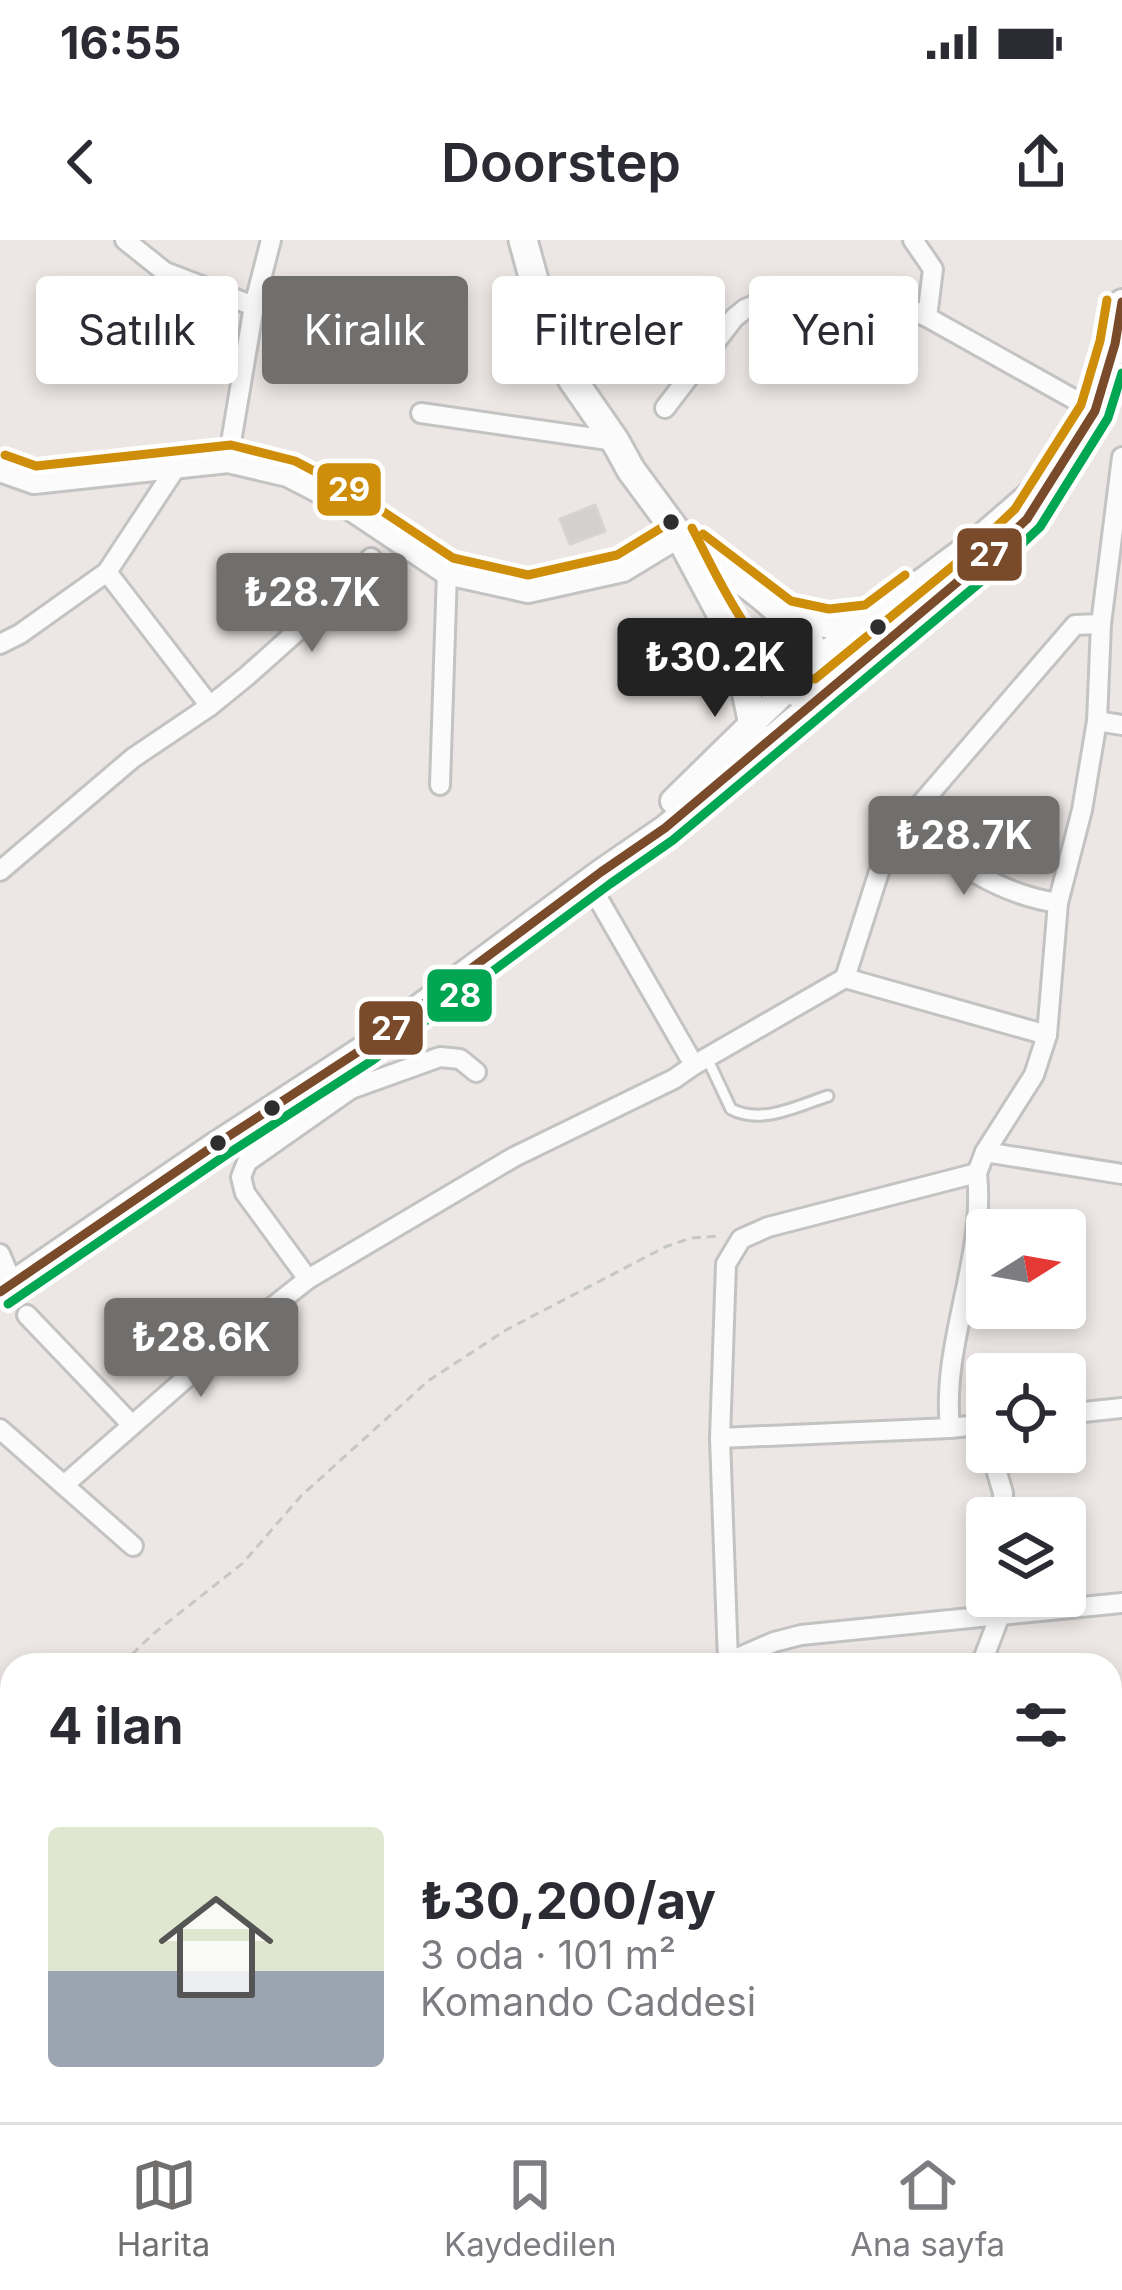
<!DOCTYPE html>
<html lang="tr">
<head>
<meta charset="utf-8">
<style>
	:root { --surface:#fff; --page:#f7f7f7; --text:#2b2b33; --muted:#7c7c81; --line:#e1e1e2; --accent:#706f6e }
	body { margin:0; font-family:Inter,sans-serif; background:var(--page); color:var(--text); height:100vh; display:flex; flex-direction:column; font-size:45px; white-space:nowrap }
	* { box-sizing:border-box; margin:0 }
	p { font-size:39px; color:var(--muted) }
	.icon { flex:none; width:66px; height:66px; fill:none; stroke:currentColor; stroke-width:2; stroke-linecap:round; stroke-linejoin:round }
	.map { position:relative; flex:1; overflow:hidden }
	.side { position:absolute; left:0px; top:1413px; width:1122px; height:471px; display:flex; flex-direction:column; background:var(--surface); border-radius:36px 36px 0 0; box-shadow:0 6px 18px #0003 }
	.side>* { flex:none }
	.hud { position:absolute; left:36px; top:36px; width:1050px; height:108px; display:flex; gap:24px }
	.needle { width:78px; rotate:79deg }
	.buttons { position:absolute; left:966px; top:969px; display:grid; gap:24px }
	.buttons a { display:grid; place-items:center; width:120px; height:120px; border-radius:12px; background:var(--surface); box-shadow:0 6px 18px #0003; font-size:60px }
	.price { position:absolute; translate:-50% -102px; padding:0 27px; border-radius:12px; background:var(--accent); color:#fff; font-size:39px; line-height:78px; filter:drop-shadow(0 3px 6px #0008) }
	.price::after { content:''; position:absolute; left:50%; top:72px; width:36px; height:27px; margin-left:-18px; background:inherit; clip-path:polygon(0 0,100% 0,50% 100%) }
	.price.current { background:#222; color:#fff }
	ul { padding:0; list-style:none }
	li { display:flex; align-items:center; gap:36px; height:300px; padding:0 48px }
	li+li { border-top:3px solid var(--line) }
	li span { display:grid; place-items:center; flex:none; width:336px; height:240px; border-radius:12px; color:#555 }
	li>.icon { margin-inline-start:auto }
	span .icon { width:144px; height:144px; fill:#fffc; stroke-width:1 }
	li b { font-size:51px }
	h2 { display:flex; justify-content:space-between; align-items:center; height:144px; padding:0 48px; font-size:51px }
	.chip { padding:0 42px; border-radius:12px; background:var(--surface); box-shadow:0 6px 18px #0003; font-size:42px; line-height:108px }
	.chip.current { background:var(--accent); color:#fff }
	.status { display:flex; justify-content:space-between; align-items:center; height:84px; padding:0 60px; background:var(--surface); direction:ltr }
	.status svg { height:33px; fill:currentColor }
	header { display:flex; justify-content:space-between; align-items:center; height:156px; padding:0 48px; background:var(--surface); font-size:54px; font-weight:600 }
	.tab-bar { display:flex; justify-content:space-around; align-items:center; height:168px; border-top:3px solid var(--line); background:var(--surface); font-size:33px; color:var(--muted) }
	.tab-bar a { display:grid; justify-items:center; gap:6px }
	.tab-bar .current { color:var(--accent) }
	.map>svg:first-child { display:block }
	.building { fill:#d3d0cd; stroke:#d7d3d0; stroke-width:3 }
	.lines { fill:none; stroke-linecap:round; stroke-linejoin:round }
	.service-casing { stroke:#c4c3c3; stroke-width:15 }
	.minor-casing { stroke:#c4c3c3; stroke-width:24 }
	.tertiary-casing { stroke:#c4c3c3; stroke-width:30 }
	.secondary-casing { stroke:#c4c3c3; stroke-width:33 }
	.path { stroke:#c8c7c7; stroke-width:3; stroke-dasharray:9 6; stroke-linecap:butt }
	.service { stroke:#fcfbfb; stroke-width:9 }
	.minor { stroke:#fcfbfb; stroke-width:18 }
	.tertiary { stroke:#fcfbfb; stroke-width:24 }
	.secondary { stroke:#fcfbfb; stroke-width:27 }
	.bus-1-casing { stroke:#fff; stroke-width:18 }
	.bus-2-casing { stroke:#fff; stroke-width:18 }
	.bus-3-casing { stroke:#fff; stroke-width:18 }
	.bus-1 { stroke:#7a4b2a; stroke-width:9 }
	.bus-2 { stroke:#00a651; stroke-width:9 }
	.bus-3 { stroke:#cf8e09; stroke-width:9 }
	.bus-dot { fill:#2e2e2e; stroke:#fff; stroke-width:4.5 }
	.line-badge { stroke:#fff; stroke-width:4.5 }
	.badge-label { font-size:33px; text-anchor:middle; font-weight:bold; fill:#fff }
</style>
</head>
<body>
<div class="status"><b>16:55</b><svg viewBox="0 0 49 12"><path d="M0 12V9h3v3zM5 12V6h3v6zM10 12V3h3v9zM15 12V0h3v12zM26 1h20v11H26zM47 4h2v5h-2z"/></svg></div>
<header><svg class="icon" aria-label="back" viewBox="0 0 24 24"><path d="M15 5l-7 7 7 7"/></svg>Doorstep<svg class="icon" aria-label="share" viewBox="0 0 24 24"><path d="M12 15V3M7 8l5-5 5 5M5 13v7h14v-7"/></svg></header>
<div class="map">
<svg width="1122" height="1882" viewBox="0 0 1122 1882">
	<rect width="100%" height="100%" fill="#ece7e4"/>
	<!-- building -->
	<path class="building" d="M595 265 605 291 570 304 560 279Z"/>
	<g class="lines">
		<defs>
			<path id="service" d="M707 818 731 869C762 885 797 866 828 856"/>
			<g id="minor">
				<path d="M125 0 165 32 254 66"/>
				<path d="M913 0 933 29 927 77"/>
				<path d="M665 168 734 78 745 69 759 63 809 58 884 57 927 77 1095 171"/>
				<path d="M421 173 615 201"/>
				<path d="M1122 217 1101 384 1097 481 1082 570 1058 663 1047 795 1034 835 985 912 1122 934"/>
				<path d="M228 220 254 66 271 0"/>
				<path d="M107 332 210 466"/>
				<path d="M0 404 20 394 107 332 177 226"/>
				<path d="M1097 481 1122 485"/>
				<path d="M440 545 447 332"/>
				<path d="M907 580C950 621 998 654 1058 663"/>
				<path d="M0 631 133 518 210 466 247 436 313 377 371 318"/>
				<path d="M588 641 694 825 845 738 1047 795"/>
				<path d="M845 738 886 610 907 580 1075 385 1101 384"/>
				<path d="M476 832 460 819 440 817 351 849 247 922 241 937 245 953 308 1039 514 917 674 839 694 825"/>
				<path d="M985 912 977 933 768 987 741 999 726 1024 720 1198 950 1188 987 1184"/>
				<path d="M0 1014 12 1042"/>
				<path d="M27 1075 132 1185"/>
				<path d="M1065 1174 1122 1168"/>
				<path d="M950 1188C941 1102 986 1020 977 933"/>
				<path d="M0 1189 133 1306"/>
				<path d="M720 1198 728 1422 774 1402 801 1395 1000 1375 981 1425"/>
				<path d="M991 1212 1003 1253V1278"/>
				<path d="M64 1245 217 1111 308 1039"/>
				<path d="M1001 1356 1000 1375 1122 1363"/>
				<path d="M0 1698 12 1690"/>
				<path d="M151 1872V1882"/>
				<path d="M322 1872H374"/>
				<path d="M184 1878 291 1872"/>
				<path d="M655 1882 672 1872"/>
				<path d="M768 1882 775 1872"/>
			</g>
			<g id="tertiary">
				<path d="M0 229 34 241 228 220 288 234 344 263 447 332 528 350 623 329 679 295"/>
				<path d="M673 561 819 418 980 298 1033 252"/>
				<path d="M0 1052 218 903 364 808 601 632 665 588 980 323 1027 279 1095 171 1115 104 1122 62"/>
			</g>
			<g id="secondary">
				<path d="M523 0 534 40 572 139 615 201 631 230 679 295 736 402 786 449 810 456 822 453C825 443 826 435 822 425 805 379 718 324 679 295"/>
				<path d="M785 375 828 384 871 379"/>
				<path d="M736 402 753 485"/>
			</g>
		</defs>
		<!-- service casing -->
		<use href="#service" class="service-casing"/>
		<!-- minor casing -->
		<use href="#minor" class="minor-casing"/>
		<!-- tertiary casing -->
		<use href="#tertiary" class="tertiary-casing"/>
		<!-- secondary casing -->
		<use href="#secondary" class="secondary-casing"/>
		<!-- path -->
		<g class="path">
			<path d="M121 1425 153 1394 243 1323 301 1256 428 1141 506 1090 665 1007 691 998 720 996"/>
			<path d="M0 1494 12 1498"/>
		</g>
		<!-- service -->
		<use href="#service" class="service"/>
		<!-- minor -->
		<use href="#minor" class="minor"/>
		<!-- tertiary -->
		<use href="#tertiary" class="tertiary"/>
		<!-- secondary -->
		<use href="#secondary" class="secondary"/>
		<defs>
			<path id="bus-1" d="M0 1052 218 903 364 808 601 632 665 588 980 323 1027 279 1095 171 1115 104 1122 62"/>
			<path id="bus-2" d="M8 1064 226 915 373 820 610 644 673 600 990 334 1040 287 1108 178 1122 133"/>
			<g id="bus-3">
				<path d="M5 215 36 226 231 205 295 221 352 251 453 318 528 335 617 315 671 282"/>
				<path d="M692 288C715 331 760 438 815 439L970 312 1015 269 1081 165 1100 101 1107 60"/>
				<path d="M703 294 791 361 829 369 865 365 905 335"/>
			</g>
		</defs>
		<!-- bus-1 casing -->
		<use href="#bus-1" class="bus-1-casing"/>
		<!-- bus-2 casing -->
		<use href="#bus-2" class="bus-2-casing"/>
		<!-- bus-3 casing -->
		<use href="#bus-3" class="bus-3-casing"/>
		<!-- bus-1 -->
		<use href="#bus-1" class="bus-1"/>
		<!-- bus-2 -->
		<use href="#bus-2" class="bus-2"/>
		<!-- bus-3 -->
		<use href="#bus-3" class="bus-3"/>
	</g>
	<!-- markers -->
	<g class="bus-dot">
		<circle cx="671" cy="282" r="10"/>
		<circle cx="878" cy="387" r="10"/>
		<circle cx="272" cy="868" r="10"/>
		<circle cx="218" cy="903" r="10"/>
	</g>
	<g class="line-badge">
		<rect x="315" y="221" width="68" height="57" rx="12" fill="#cf8e09"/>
		<rect x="955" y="286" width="69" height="57" rx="12" fill="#7a4b2a"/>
		<rect x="425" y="727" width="69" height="57" rx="12" fill="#00a651"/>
		<rect x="357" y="759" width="68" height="58" rx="12" fill="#7a4b2a"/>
	</g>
	<g class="badge-label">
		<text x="349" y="261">29</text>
		<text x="989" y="326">27</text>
		<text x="460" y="767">28</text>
		<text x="391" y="800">27</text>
	</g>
</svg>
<div class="buttons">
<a><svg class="needle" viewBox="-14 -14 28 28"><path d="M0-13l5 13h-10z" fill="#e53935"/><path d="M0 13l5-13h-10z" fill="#7c7c81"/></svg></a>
<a><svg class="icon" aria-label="locate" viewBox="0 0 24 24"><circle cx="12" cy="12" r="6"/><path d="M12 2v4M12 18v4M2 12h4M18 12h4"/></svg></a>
<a><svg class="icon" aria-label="layers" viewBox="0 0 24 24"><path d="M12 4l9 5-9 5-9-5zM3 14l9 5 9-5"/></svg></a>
</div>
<b class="price" style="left:312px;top:415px">₺28.7K</b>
<b class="price current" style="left:715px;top:480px">₺30.2K</b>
<b class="price" style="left:964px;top:658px">₺28.7K</b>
<b class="price" style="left:201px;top:1160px">₺28.6K</b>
<div class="hud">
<a class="chip">Satılık</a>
<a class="chip current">Kiralık</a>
<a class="chip">Filtreler</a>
<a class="chip">Yeni</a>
</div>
<section class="side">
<h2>4 ilan<svg class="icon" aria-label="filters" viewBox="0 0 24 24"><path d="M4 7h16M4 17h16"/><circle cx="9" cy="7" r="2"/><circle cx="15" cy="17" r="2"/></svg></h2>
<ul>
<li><span style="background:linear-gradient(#dfe7d0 60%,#9aa5b1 0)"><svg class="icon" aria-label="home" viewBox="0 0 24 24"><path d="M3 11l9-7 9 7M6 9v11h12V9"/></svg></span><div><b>₺30,200/ay</b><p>3 oda · 101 m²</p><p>Komando Caddesi</p></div></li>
</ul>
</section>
</div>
<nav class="tab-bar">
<a class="current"><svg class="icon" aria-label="map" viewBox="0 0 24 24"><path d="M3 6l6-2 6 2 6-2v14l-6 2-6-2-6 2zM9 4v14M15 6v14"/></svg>Harita</a>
<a><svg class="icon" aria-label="saved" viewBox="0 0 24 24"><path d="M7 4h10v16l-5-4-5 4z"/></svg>Kaydedilen</a>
<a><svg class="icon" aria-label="home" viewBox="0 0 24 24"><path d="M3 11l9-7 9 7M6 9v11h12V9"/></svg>Ana sayfa</a>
</nav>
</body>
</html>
